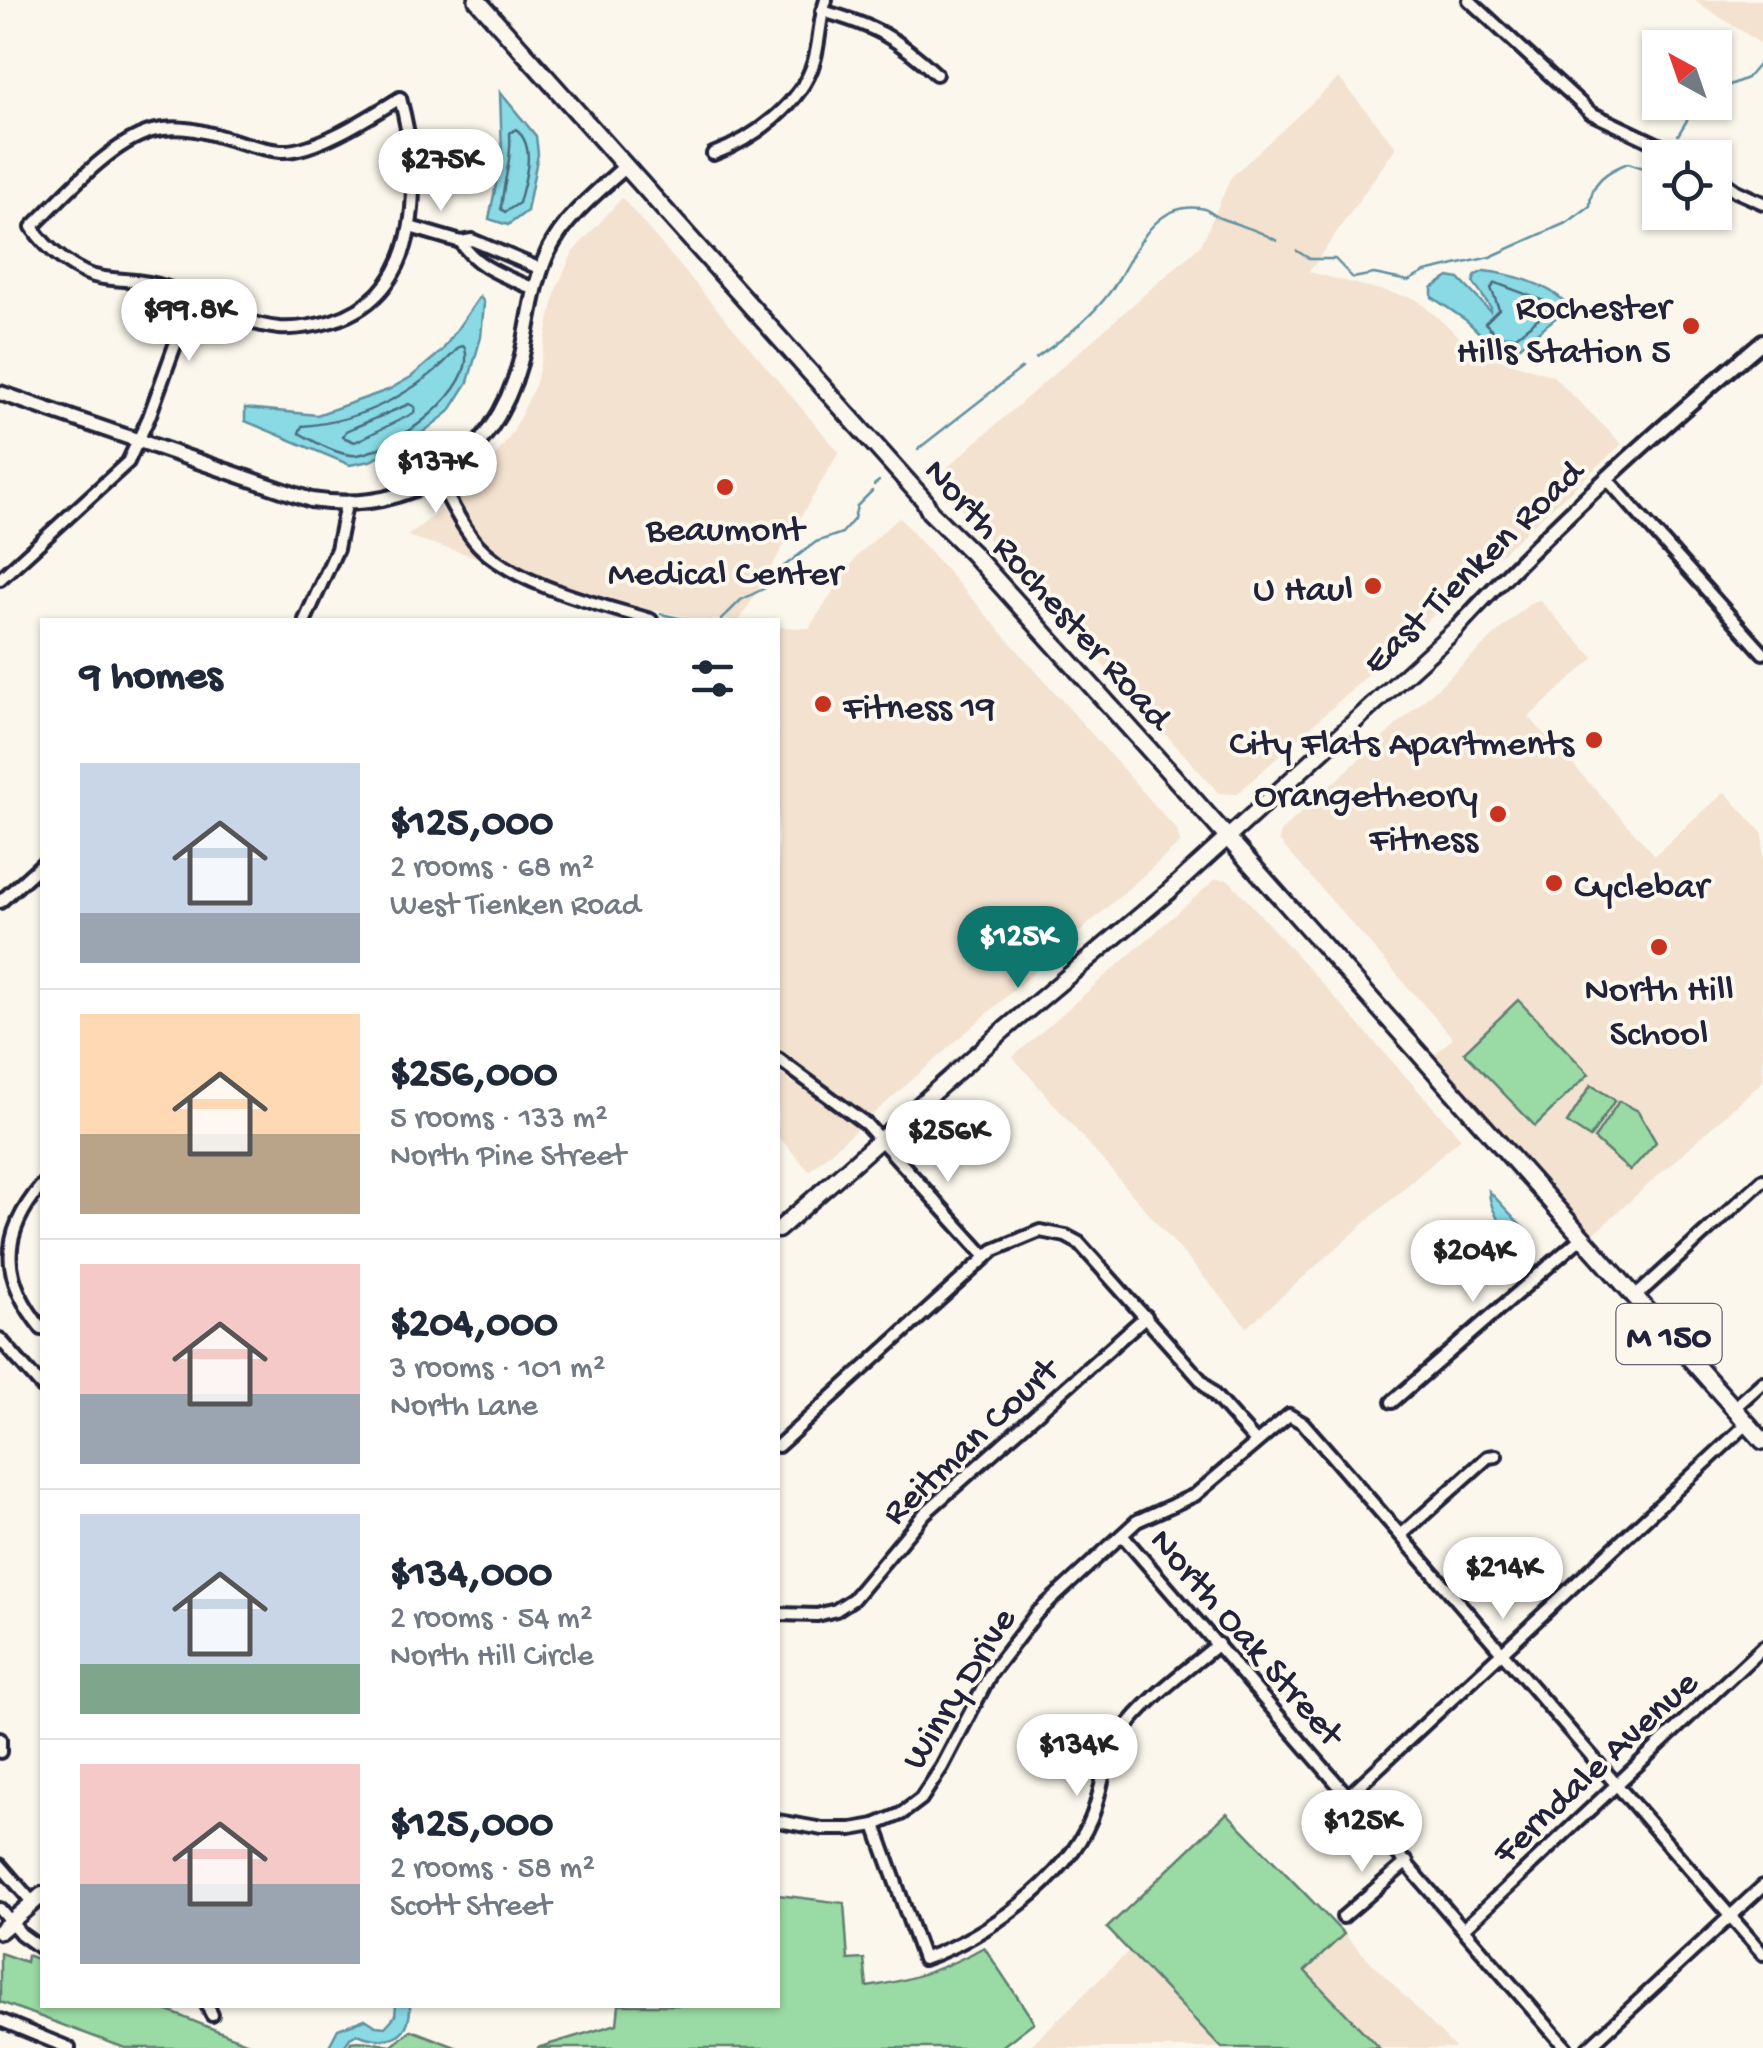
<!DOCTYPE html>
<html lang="en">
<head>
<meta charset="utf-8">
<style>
	:root { --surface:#fff; --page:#f6f6f7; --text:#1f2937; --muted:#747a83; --line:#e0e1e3; --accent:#0f766e }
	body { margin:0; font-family:"Gochi Hand",sans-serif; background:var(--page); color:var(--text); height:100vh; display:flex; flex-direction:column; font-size:38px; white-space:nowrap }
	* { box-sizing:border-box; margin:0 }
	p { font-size:32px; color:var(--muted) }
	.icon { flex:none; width:55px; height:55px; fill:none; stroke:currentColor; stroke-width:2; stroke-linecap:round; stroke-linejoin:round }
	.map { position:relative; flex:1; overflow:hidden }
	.drawer { position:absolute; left:40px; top:618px; width:740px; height:1390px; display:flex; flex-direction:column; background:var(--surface); border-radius:0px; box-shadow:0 2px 8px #0004 }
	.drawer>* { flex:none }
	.needle { width:65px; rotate:320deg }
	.fabs { position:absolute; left:1642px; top:30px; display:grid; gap:20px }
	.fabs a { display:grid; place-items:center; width:90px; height:90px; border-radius:0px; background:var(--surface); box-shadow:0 2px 8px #0004; font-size:50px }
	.price { position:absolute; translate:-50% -85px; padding:0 22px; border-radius:35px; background:#fff; color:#222; font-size:32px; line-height:65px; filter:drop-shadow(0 2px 5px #0008) }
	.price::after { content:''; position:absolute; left:50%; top:60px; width:30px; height:22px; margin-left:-15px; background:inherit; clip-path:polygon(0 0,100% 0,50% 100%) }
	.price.on { background:var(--accent); color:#fff }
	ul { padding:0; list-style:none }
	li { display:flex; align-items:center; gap:30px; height:250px; padding:0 40px }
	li+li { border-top:2px solid var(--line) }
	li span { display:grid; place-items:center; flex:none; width:280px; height:200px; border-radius:0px; color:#555 }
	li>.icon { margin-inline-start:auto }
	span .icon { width:120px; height:120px; fill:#fffc; stroke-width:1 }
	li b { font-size:42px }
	h2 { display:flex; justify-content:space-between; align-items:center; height:120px; padding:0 40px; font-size:42px }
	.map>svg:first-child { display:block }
	.built { fill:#f3e2d0 }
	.green { fill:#9adaa4; stroke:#5e7e70; stroke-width:2.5 }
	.water { fill:#89dae4; stroke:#6090a0; stroke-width:2.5 }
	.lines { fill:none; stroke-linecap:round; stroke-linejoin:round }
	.shore { stroke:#4b6c7f; stroke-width:2.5 }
	.stream { stroke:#6090a0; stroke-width:2.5 }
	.minor-casing { stroke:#22223b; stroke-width:18 }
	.tertiary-casing { stroke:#22223b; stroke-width:20 }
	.secondary-casing { stroke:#22223b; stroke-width:21 }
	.primary-casing { stroke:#22223b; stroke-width:22 }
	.minor { stroke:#fbf7ec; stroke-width:10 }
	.tertiary { stroke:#fbf7ec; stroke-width:12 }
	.secondary { stroke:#fbf7ec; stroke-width:14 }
	.primary { stroke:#fbf7ec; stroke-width:15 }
	.poi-dot { fill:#c8321e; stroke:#fbf7ec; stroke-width:4 }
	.labels { text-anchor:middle; stroke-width:8; stroke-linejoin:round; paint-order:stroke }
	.shield { fill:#fbf7ec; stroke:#636270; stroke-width:2.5 }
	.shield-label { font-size:35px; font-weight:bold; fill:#22223b }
	.poi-label { font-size:38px; fill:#22223b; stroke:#fbf7ec; text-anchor:end }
	.street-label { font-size:38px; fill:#22223b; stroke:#fbf7ec }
</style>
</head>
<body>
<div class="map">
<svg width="1763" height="2048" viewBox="0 0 1763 2048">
	<rect width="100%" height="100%" fill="#fbf7ec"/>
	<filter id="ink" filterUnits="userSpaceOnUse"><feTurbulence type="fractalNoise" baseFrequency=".01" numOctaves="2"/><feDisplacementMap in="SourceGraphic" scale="20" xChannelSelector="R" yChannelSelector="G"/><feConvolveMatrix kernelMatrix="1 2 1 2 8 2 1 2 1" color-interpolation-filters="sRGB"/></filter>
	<g filter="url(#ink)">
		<!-- built -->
		<g class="built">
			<path d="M1694 0H1763V45Z"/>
			<path d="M1339 78 1396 147 1309 272 1416 299 1476 351 1553 376 1622 444 1237 794 1219 793 934 479 1201 245 1231 177Z"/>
			<path d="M622 198 839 452 740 620H707L646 609 407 536 471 488 512 434 536 383 556 290 573 252Z"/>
			<path d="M899 517 1177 830 1180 843 809 1171 778 1136V1072L793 1084 806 1068 778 1049V627L809 628 857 556Z"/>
			<path d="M1539 600 1594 658 1529 717 1655 855 1725 792 1763 834V1081L1590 1237 1432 1057 1453 1038 1279 841 1280 832 1530 603Z"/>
			<path d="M1216 879 1229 880 1461 1138 1247 1327 1013 1057Z"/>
			<path d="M1344 1934 1455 2048H1379L1305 1971Z"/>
			<path d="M1129 1951 1222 2048H1028Z"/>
		</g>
		<!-- green -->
		<g class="green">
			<path d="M1518 1000 1589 1074 1535 1126 1464 1052Z"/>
			<path d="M1591 1085 1615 1100 1590 1138 1567 1123Z"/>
			<path d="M1619 1101 1638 1111 1656 1142 1630 1171 1594 1139Z"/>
			<path d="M1227 1813 1344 1934 1305 1971 1379 2048H1222L1107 1928Z"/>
			<path d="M778 1895 844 1903 848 1960 864 1959 867 1987C910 1981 947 1968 984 1947L1034 2022 1000 2048H537L617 2024 619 2005H778Z"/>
			<path d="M0 1953 26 1962 27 1955 42 1961V2005H153L261 2048H125L0 2002Z"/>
			<path d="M411 2030 458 2048H348L351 2042C363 2039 379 2045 392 2046Z"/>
		</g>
		<!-- water -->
		<g class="water">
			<path d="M500 92 536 136 538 154 527 211 508 225 489 219 502 155Z"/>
			<path d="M1484 271C1511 274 1546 283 1566 303L1563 312 1519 347H1494L1467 321 1432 297V288L1449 277 1459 279 1490 311 1491 308 1473 282 1476 275Z"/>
			<path d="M480 296 484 303 481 337 468 382 449 412 413 440 370 461 350 465 245 421V408L317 415 388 390 411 377 442 351Z"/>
			<path d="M1489 1191 1533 1238 1532 1245 1525 1248C1507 1236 1490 1213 1489 1191Z"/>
			<path d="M396 2005H410C411 2040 385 2045 357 2034L350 2038 343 2048H328L338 2029 365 2019 376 2026 385 2027 395 2016Z"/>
		</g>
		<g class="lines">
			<!-- shore -->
			<g class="shore">
				<path d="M516 129C537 148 525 179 519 203L505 212 501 209C503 183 512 160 510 133Z"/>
				<path d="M1496 283 1549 303 1550 309 1516 336H1498L1485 323 1499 309 1491 288Z"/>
				<path d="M464 346C481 387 394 450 357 455 341 457 313 441 299 433L302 426C361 422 421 391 459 347Z"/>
				<path d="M409 404 415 407 414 413 355 442 343 437 346 431Z"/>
			</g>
			<!-- stream -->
			<g class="stream">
				<path d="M1715 91 1747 78 1763 59"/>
				<path d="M1678 135 1692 112 1703 102"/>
				<path d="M1297 251 1310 259H1335L1353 278 1374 274 1408 281 1425 272 1490 257 1568 222 1590 206C1590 182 1607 171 1628 163L1647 169 1658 163"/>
				<path d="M1036 358C1063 339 1090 319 1110 292 1133 261 1149 201 1200 208 1209 209 1212 215 1220 218 1240 226 1258 229 1277 241"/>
				<path d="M918 449 1022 368"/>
				<path d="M874 485 879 481"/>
				<path d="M661 614 688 620"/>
				<path d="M721 620 741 600 771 585 783 567 816 542 842 533 854 519 857 506 872 491"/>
			</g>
			<defs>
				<g id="minor">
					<path d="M1469 0 1591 113 1686 158"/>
					<path d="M822 11C873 25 898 38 936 74"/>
					<path d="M400 98C421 175 427 292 332 321 315 326 297 329 279 328 239 324 202 300 165 287 145 280 125 281 104 278 77 275 46 249 32 227 64 196 109 143 152 131 196 119 238 148 281 151 314 153 371 116 400 98Z"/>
					<path d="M713 154C752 140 802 104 814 61 820 41 819 20 826 0"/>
					<path d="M1715 176 1736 191 1763 203"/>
					<path d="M410 227 461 242 472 240 541 269"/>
					<path d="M461 242C476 268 508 277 534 289"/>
					<path d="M437 478C450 500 461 526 478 545 516 586 599 604 651 620"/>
					<path d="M1607 479 1763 653"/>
					<path d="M0 579 128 462 149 417 192 298"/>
					<path d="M305 620 337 549 346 504"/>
					<path d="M0 902 42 864"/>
					<path d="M778 1059 866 1124 986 1257"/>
					<path d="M42 1185C0 1234 0 1277 42 1329"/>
					<path d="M1635 1297 1763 1180"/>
					<path d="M0 1339 42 1387"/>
					<path d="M1392 1402 1581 1238"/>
					<path d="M1734 1408 1763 1382"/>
					<path d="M778 1446 994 1250 1040 1231 1066 1236 1079 1243 1256 1442"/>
					<path d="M1122 1535 1566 2048"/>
					<path d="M1401 1535 1488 1457 1496 1456"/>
					<path d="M778 1614 817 1615 836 1610 853 1599 925 1513 1146 1316"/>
					<path d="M0 1739V1752"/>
					<path d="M1349 1795 1748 1423"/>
					<path d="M778 1821 823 1829H852L875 1825 901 1814 921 1799 942 1767 991 1673 1036 1614 1137 1521 1195 1495 1289 1415 1303 1423 1332 1456 1763 1954"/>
					<path d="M875 1825 923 1959C985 1937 1065 1881 1091 1819 1103 1790 1102 1760 1122 1733 1146 1699 1186 1671 1218 1644"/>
					<path d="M0 1865 33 1903"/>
					<path d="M0 1909 21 1934 42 1949"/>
					<path d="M1343 1917 1407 1862"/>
					<path d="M1464 1928 1763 1647"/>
					<path d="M207 2005 212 2015"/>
					<path d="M0 2020 69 2048"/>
					<path d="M1588 2048 1763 1886"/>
				</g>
				<g id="tertiary">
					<path d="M0 393 311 500C411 515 493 462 520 363 530 325 531 289 548 252 565 217 596 193 625 167"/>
					<path d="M1456 629C1550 526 1656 431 1763 341"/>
				</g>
				<g id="secondary">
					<path d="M778 1230 1004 1030 1167 893 1456 629"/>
					<path d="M0 1931 42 1895"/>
				</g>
				<path id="primary" d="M477 0 924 500 930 512 973 554 1172 775 1763 1441"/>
			</defs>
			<!-- minor casing -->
			<use href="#minor" class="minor-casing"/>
			<!-- tertiary casing -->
			<use href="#tertiary" class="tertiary-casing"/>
			<!-- secondary casing -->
			<use href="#secondary" class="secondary-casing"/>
			<!-- primary casing -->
			<use href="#primary" class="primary-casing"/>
			<!-- minor -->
			<use href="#minor" class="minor"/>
			<!-- tertiary -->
			<use href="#tertiary" class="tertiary"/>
			<!-- secondary -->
			<use href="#secondary" class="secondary"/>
			<!-- primary -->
			<use href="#primary" class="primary"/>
		</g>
	</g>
	<!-- markers -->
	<g class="poi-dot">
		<circle cx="1691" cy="326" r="10"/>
		<circle cx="725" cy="487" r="10"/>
		<circle cx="1373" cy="586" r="10"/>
		<circle cx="823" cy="704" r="10"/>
		<circle cx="1594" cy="740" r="10"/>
		<circle cx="1498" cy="814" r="10"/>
		<circle cx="1554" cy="883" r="10"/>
		<circle cx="1659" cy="947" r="10"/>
	</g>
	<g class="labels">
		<!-- shield labels -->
		<rect class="shield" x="1616.5" y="1304" width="105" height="60" rx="8"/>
		<g class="shield-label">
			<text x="1669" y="1346">M 150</text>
		</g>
		<!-- poi labels -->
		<g class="poi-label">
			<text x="1671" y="317">Rochester<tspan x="1671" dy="44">Hills Station 5</tspan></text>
			<text x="725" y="539" text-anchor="middle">Beaumont<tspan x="725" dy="44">Medical Center</tspan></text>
			<text x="1353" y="599">U Haul</text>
			<text x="843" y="717" text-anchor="start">Fitness 19</text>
			<text x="1574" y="753">City Flats Apartments</text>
			<text x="1478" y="805">Orangetheory<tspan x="1478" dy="44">Fitness</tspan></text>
			<text x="1574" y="896" text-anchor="start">Cyclebar</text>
			<text x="1659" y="999" text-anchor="middle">North Hill<tspan x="1659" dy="44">School</tspan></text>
		</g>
		<!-- street labels -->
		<g class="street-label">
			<text transform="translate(1471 565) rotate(-44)" y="13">East Tienken Road</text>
			<text transform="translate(1050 592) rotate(48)" y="13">North Rochester Road</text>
			<text transform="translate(968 1439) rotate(-43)" y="13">Reitman Court</text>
			<text transform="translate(1249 1635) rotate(49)" y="13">North Oak Street</text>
			<text transform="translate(956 1687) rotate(-58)" y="13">Winry Drive</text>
			<text transform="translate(1593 1765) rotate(-43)" y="13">Ferndale Avenue</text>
		</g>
	</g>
</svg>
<div class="fabs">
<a><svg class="needle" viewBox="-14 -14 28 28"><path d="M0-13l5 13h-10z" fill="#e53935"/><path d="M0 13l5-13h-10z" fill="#747a83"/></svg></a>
<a><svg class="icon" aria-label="locate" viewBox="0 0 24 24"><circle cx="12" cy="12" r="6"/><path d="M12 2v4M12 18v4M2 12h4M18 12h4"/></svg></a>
</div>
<b class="price" style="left:441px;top:214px">$275K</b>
<b class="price" style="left:189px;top:364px">$99.8K</b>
<b class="price" style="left:436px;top:516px">$137K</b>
<b class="price on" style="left:1018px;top:991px">$125K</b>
<b class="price" style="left:948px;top:1185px">$256K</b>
<b class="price" style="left:1473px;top:1305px">$204K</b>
<b class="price" style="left:1503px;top:1622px">$214K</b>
<b class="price" style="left:1077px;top:1799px">$134K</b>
<b class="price" style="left:1362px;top:1875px">$125K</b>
<section class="drawer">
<h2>9 homes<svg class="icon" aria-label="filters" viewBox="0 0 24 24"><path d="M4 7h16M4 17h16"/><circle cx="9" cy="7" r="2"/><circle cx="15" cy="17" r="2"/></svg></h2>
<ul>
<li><span style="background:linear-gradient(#c9d6e8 75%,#9aa5b1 0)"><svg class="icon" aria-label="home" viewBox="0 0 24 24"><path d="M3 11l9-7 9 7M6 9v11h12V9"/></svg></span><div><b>$125,000</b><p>2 rooms · 68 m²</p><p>West Tienken Road</p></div></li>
<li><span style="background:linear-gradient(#ffd9b3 60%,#b9a48a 0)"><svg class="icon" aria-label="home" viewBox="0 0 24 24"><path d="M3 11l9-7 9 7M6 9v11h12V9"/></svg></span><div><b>$256,000</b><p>5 rooms · 133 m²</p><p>North Pine Street</p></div></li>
<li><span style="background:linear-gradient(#f6c9c9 65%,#9aa5b1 0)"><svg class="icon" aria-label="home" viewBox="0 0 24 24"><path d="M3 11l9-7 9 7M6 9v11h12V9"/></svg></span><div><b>$204,000</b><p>3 rooms · 101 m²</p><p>North Lane</p></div></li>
<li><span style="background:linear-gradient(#c9d6e8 75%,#7fa58c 0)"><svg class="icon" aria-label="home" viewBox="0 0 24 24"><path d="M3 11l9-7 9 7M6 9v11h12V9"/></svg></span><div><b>$134,000</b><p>2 rooms · 54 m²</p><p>North Hill Circle</p></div></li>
<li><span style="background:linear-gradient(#f6c9c9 60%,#9aa5b1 0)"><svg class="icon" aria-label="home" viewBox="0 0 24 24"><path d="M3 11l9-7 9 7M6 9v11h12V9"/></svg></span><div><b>$125,000</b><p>2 rooms · 58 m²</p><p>Scott Street</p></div></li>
</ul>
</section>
</div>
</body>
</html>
